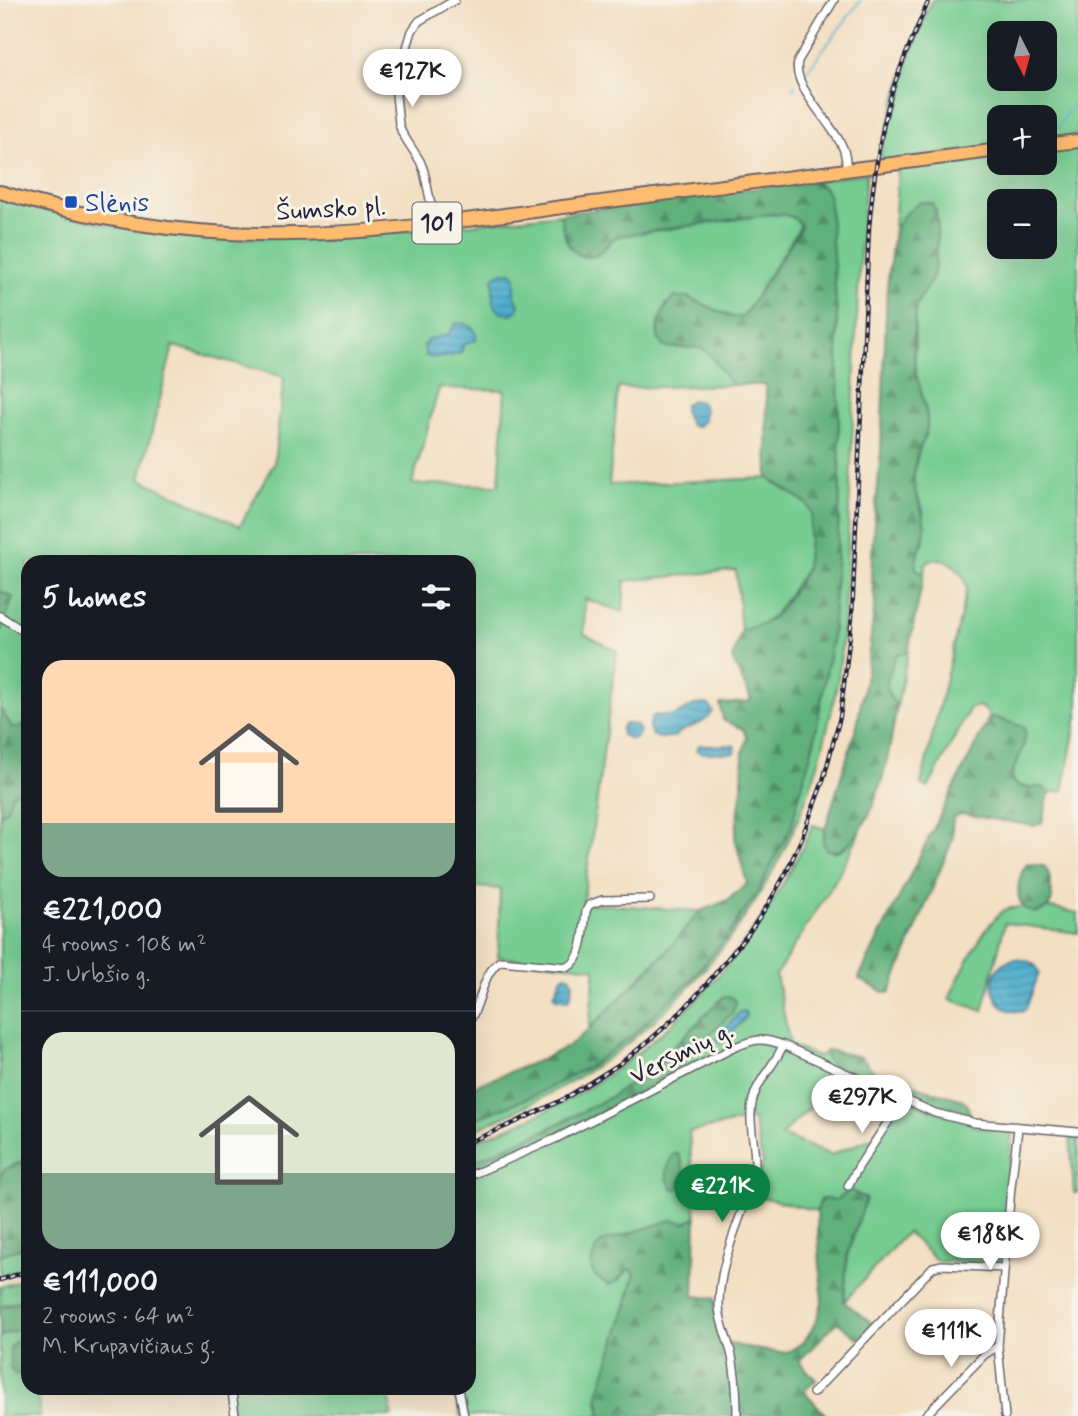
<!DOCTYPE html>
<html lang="en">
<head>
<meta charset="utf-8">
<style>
	:root { --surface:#171b24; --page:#20242c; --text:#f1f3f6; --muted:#9ea1a6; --line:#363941; --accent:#0b8043 }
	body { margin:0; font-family:Mynerve,sans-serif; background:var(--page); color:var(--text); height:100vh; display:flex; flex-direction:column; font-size:26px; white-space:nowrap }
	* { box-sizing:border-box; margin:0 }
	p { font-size:23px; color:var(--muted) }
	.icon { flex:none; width:38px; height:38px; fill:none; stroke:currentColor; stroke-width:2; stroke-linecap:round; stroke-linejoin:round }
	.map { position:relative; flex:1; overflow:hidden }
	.panel { position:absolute; left:21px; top:555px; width:455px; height:840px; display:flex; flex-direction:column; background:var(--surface); border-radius:21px; box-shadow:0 7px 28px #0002 }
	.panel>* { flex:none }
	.needle { width:46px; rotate:174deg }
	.fabs { position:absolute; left:987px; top:21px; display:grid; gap:14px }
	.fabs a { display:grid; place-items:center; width:70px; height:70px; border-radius:14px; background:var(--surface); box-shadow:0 7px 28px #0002; font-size:35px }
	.price { position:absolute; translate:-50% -60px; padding:0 16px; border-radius:24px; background:#fff; color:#222; font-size:23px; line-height:46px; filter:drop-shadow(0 2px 4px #0008) }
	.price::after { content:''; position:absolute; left:50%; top:42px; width:21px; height:16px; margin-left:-10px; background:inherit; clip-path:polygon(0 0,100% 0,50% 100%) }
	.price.active { background:var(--accent); color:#fff }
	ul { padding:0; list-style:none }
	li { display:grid; align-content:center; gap:14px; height:371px; padding:0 21px }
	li+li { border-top:2px solid var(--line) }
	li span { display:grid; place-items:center; height:217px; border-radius:21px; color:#555 }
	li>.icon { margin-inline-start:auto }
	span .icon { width:126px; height:126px; fill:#fffc; stroke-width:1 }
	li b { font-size:30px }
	h2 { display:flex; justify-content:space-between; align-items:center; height:84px; padding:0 21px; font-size:30px }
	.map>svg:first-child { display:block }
	.green { fill:#76cc91; stroke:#4c7766; stroke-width:2; fill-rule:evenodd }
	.forest { fill:url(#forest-firs); stroke:#41695b; stroke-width:2 }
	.water { fill:url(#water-rules); stroke:#386884; stroke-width:2 }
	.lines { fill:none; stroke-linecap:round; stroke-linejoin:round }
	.stream { stroke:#4eaecd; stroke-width:2 }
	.street-casing { stroke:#6b646a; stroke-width:10 }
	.primary-casing { stroke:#6b646a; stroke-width:16 }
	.street { stroke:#fff; stroke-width:7 }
	.primary { stroke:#fdbc6f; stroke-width:12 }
	.rail-casing { stroke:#22223b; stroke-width:4.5 }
	.rail { stroke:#f7f3e8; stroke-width:2; stroke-dasharray:5; stroke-linecap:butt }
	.transit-dot { fill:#1a4fb4; stroke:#f7f3e8; stroke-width:2.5 }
	.labels { text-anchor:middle; stroke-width:6; stroke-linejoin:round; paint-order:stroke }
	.shield { fill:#f7f3e8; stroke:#62616f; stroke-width:2 }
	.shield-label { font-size:24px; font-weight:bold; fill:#22223b }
	.transit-label { font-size:26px; fill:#164399; stroke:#f7f3e8; text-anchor:start }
	.street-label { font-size:26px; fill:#22223b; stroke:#f7f3e8 }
</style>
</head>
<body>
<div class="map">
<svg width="1078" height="1416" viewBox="0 0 1078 1416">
	<defs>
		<pattern id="forest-firs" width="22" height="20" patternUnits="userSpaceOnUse" patternTransform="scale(1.75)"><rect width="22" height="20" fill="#60b07b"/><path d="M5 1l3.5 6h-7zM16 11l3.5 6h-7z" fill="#4f8f66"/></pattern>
		<pattern id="water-rules" width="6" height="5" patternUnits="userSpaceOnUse" patternTransform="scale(1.75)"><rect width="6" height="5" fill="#4eaecd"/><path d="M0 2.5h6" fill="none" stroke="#408da8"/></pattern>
	</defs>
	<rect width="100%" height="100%" fill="#f7f3e8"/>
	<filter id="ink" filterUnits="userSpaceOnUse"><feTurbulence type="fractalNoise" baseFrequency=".0143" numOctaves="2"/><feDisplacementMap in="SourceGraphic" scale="14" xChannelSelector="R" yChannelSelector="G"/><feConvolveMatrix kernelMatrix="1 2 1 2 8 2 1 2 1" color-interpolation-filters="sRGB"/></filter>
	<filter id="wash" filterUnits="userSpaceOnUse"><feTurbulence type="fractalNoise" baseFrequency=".00686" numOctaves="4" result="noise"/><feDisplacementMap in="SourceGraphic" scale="28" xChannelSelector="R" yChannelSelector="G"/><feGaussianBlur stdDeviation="1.57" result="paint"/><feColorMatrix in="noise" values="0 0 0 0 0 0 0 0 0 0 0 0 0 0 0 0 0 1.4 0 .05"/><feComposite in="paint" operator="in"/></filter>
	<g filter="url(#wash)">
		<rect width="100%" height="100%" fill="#f3dfc2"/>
		<!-- green -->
		<g class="green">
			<path d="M932 0H1078V135L1045 140V117H999V146L879 162C892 106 909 53 932 0ZM999 33H1045V79H999Z"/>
			<path d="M1078 145V719L1076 721 1063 792H1053L1049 794 1043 787C996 791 1013 770 1025 740L993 717 989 718 988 713 980 706 970 708 928 788 921 784 967 589C965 571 943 550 926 564L924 574 916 569 915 562 924 540 923 509 915 492 913 478 918 453 925 437 927 425 915 369V319L916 307 920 296 930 283 934 273 938 222 936 210 905 214 894 230 898 168 999 155V163H1045V149ZM999 201H1045V247H999Z"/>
			<path d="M867 173C860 227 859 282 856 336 854 402 851 467 848 533 846 576 845 619 840 662 838 686 832 710 826 734 801 837 748 929 672 1004 652 1023 631 1042 608 1058 564 1088 517 1111 469 1133V1121L533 1096 590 1066 632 1036 691 980 726 938 757 893 791 827 814 742 832 639 840 496 837 316 829 196 824 187 810 181Z"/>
			<path d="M0 196 71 216 129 230 180 236 223 239 429 229 560 214 566 240 585 257C605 256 603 243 618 236L772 214C785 215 793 214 801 225L743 317H732L687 297H675L666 304 657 329 664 347 701 348 708 352 732 385 618 388 609 485 768 478 807 504 812 513 806 569 774 616 762 624 741 631 736 570 625 581 623 612 585 599 584 634 617 651 583 903 700 911 671 946 589 1029 595 968 498 957 500 889 469 886V562H28L27 720 24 725 20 727H12L0 709V633L13 597 0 591ZM464 323 473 328 476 340 463 345 462 351 452 355 442 356 444 337 450 334 452 329ZM173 346 284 377 274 463 240 526 140 479ZM439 388 505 390 499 485 412 484Z"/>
			<path d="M908 652 897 706C880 689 888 677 895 657L898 654Z"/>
			<path d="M21 789H28V1160L18 1163 0 1176V815L7 809 12 794Z"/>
			<path d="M813 825 825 829 823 841 826 849 834 852 845 848 861 830 838 876 776 975 790 1045 818 1057 825 1052 827 1060 969 1119 972 1126 1012 1131 1001 1264 937 1261 907 1232 844 1302 847 1256 851 1240V1190L835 1200 821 1199 817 1211 753 1195 763 1163 753 1119 689 1132 696 1217 684 1223 671 1220 617 1282 628 1270 631 1269 635 1273 598 1402 601 1416H460L455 1388H469V1172L529 1147 604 1110 635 1093 723 997 653 1068 609 1098 550 1128 469 1163V1143C514 1126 559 1108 599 1081 697 1015 764 932 813 825ZM835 1076 895 1104 872 1138 831 1155 781 1135 813 1105Z"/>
			<path d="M1024 907C1034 915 1036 909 1047 908 1056 907 1069 912 1078 913V933L1005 923 983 1011 949 999C957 980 988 916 1007 909 1012 907 1019 908 1024 907Z"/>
			<path d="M1070 1136H1078V1192L1074 1193Z"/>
			<path d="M28 1246V1268L0 1276V1255Z"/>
			<path d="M28 1278V1298L0 1307V1287Z"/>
			<path d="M28 1326V1336L13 1344 26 1376 28 1375V1388H37L40 1416H0V1336Z"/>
			<path d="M228 1388H388L392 1416H232Z"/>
		</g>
		<!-- forest -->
		<g class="forest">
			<path d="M810 181 824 187 829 196 837 316 840 496 832 639 814 742 791 827 757 893 726 938 691 980 632 1036 590 1066 533 1096 469 1121V1088L543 1059 572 1044 589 1029 640 979 671 946 700 911 726 901 747 884 735 838 742 788 743 752 747 738 743 729 723 720 720 704 747 702 751 699 732 659 741 631C751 627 764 625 773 617 782 609 800 580 806 569L812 513 807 504 768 478 766 385H732L708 352 701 348 664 347C650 333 662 308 675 297H687L732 317H743L798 232 801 225C793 214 785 215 772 214L618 236C609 240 609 245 602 251 590 263 573 256 567 241 563 233 562 223 560 214Z"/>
			<path d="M920 202 932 203C934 208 935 208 936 213 939 224 936 266 933 276 928 288 918 296 916 309 913 324 913 358 916 373 920 390 928 408 927 425 927 435 922 442 919 450 916 458 914 468 914 477 912 494 925 509 925 528 925 543 914 555 916 569L924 574 908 652 898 654 895 657C888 677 880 689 897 706 889 749 883 804 853 839 845 848 839 854 826 849L823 841 825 829 857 725 867 669 875 601 871 573 873 535 881 451 887 287 894 230 905 214Z"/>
			<path d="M0 591 13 597 0 633Z"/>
			<path d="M28 705V789H21L12 794 7 809 0 815V709L12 727H20L24 725 27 720Z"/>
			<path d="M993 717 1024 727C1028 740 1021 751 1016 764 1009 779 1011 789 1030 788 1034 788 1038 786 1041 787 1046 788 1046 790 1049 794L1042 823 1034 826 961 814 954 817C950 825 954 833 952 841L890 992 885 993 859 979 860 975 989 718Z"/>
			<path d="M1027 864 1044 866C1050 872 1050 879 1050 886 1051 890 1052 894 1052 898 1051 909 1036 916 1027 910 1013 900 1018 875 1027 864Z"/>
			<path d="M728 996 733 998 736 1002 733 1012C710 1034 688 1059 662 1077 605 1116 533 1145 469 1172V1163L550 1128 609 1098 653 1068 723 997Z"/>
			<path d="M827 1050 861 1057 878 1076 891 1086 909 1084 963 1100C970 1106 970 1110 969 1119 927 1114 870 1082 831 1064L827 1060 825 1052Z"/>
			<path d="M674 1154H678C685 1165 686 1176 678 1189H674C663 1180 666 1164 674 1154Z"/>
			<path d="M28 1160V1246L0 1255V1176L5 1169Z"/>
			<path d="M851 1190 866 1199 847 1256 844 1302 873 1324 859 1339 837 1322 799 1361 816 1380 804 1391 827 1416H601L598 1394 628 1302 635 1273 631 1269C623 1272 619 1281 610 1285 597 1279 587 1273 593 1258 595 1251 596 1247 602 1242L671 1220 679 1221 684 1223 696 1217 694 1296 715 1298 716 1321 721 1339C738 1347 745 1348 763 1350 770 1351 778 1353 785 1352 806 1349 818 1320 822 1302L817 1211 821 1199 835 1200Z"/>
			<path d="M28 1298V1326L0 1336V1307Z"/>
			<path d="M28 1336V1375C11 1376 9 1371 10 1355 10 1350 9 1348 13 1344 17 1340 23 1338 28 1336Z"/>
		</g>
		<!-- water -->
		<g class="water">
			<path d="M504 272H511L515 275V297L519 305 517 311 510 314 501 313 493 303V278L498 274Z"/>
			<path d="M458 323C468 324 478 328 476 340L463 345 460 353C450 356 436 360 426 356L424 346 427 340 449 334 455 324Z"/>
			<path d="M692 400 701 402 705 410 704 421 696 427 690 425 684 410V404Z"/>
			<path d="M705 704 709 705 713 712C701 729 686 724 676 736L660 738 652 735 649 728 652 717 656 715 674 716 694 705Z"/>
			<path d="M624 724 637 725 640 732 636 738 631 739 622 735 621 729Z"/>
			<path d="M699 745H733L735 746 734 753H703L698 752 697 749Z"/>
			<path d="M1015 959C1026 960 1036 961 1039 973L1026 1009C994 1023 976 966 1015 959Z"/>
			<path d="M565 975 571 977 573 984 570 999 567 1000 556 998 554 995 562 977Z"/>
			<path d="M743 1011 746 1013V1017L725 1040 721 1042 718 1041 717 1037 739 1013Z"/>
		</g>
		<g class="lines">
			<!-- stream -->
			<g class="stream">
				<path d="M803 76 861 0"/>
				<path d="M792 90 795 85"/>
				<path d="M1057 127 1078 98"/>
			</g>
		</g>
	</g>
	<g filter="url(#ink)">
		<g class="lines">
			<defs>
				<g id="street">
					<path d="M834 0 798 61C791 87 833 123 843 148 846 155 846 163 847 170"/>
					<path d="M435 223 424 171 420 161 402 133 399 124 396 95 398 77 412 31 419 21 455 0"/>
					<path d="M0 616 28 634"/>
					<path d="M469 1022C482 1003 481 975 500 961L568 967C584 959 584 928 586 911L589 905 602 900 650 899"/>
					<path d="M469 1176 555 1139 735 1047C755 1039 762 1037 783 1045L935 1113 975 1123 1078 1132"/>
					<path d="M848 1186 859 1166 903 1099"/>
					<path d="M459 1388 464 1416"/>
					<path d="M232 1391 235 1416"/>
					<path d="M813 1393 933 1267 942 1265 1004 1268"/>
					<path d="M737 1416C737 1394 736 1373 731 1352 727 1337 719 1321 719 1305 719 1273 731 1241 742 1211 746 1200 752 1188 754 1176 759 1149 745 1123 754 1096 760 1076 776 1064 783 1045"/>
					<path d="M925 1416 984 1355 998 1346"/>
					<path d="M1005 1416 998 1346 1011 1187 1018 1128"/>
				</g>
				<g id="primary">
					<path d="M1045 145 1078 141"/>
					<path d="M0 192C94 221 193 236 291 234 395 233 499 215 601 202 734 185 867 168 999 150"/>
				</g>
			</defs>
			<!-- street casing -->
			<use href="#street" class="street-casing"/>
			<!-- primary casing -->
			<use href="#primary" class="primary-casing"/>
			<!-- street -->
			<use href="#street" class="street"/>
			<!-- primary -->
			<use href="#primary" class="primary"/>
			<defs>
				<g id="rail">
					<path d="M469 1142 514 1123 564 1099 618 1065 650 1040 681 1012 705 986 748 934 767 906 786 873 801 840 823 781 840 717 852 617 869 227C873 183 879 138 891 95 901 62 916 31 929 0"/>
					<path d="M0 1280 28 1271"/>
				</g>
			</defs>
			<!-- rail casing -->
			<use href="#rail" class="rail-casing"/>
			<!-- rail -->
			<use href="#rail" class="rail"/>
		</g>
	</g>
	<!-- markers -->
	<rect class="transit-dot" x="64" y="195" width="14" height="14" rx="3.5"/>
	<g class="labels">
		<!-- shield labels -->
		<rect class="shield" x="412.5" y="202.5" width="49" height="41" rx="5"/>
		<g class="shield-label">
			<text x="437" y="231">101</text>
		</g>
		<!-- transit labels -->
		<g class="transit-label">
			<text x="85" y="211">Slėnis</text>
		</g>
		<!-- street labels -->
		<g class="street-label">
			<text transform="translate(331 208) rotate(-3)" y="9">Šumsko pl.</text>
			<text transform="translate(681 1052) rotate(-26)" y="9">Versmių g.</text>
		</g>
	</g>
</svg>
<div class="fabs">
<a><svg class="needle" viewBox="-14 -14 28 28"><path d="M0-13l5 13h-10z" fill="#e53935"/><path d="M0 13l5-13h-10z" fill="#9ea1a6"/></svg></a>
<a>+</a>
<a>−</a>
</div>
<b class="price" style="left:412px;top:109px">€127K</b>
<b class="price" style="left:862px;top:1135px">€297K</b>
<b class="price active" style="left:722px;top:1224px">€221K</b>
<b class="price" style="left:990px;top:1272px">€188K</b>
<b class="price" style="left:951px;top:1369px">€111K</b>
<section class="panel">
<h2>5 homes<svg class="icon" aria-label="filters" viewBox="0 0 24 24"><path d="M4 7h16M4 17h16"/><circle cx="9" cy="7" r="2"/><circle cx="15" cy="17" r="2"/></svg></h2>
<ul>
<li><span style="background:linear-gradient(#ffd9b3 75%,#7fa58c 0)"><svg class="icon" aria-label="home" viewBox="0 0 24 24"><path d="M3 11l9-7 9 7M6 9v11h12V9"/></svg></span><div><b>€221,000</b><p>4 rooms · 108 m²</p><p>J. Urbšio g.</p></div></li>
<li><span style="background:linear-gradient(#dfe7d0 65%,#7fa58c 0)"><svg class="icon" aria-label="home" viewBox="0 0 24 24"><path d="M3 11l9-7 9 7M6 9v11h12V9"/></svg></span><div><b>€111,000</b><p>2 rooms · 64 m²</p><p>M. Krupavičiaus g.</p></div></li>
</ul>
</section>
</div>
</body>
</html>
